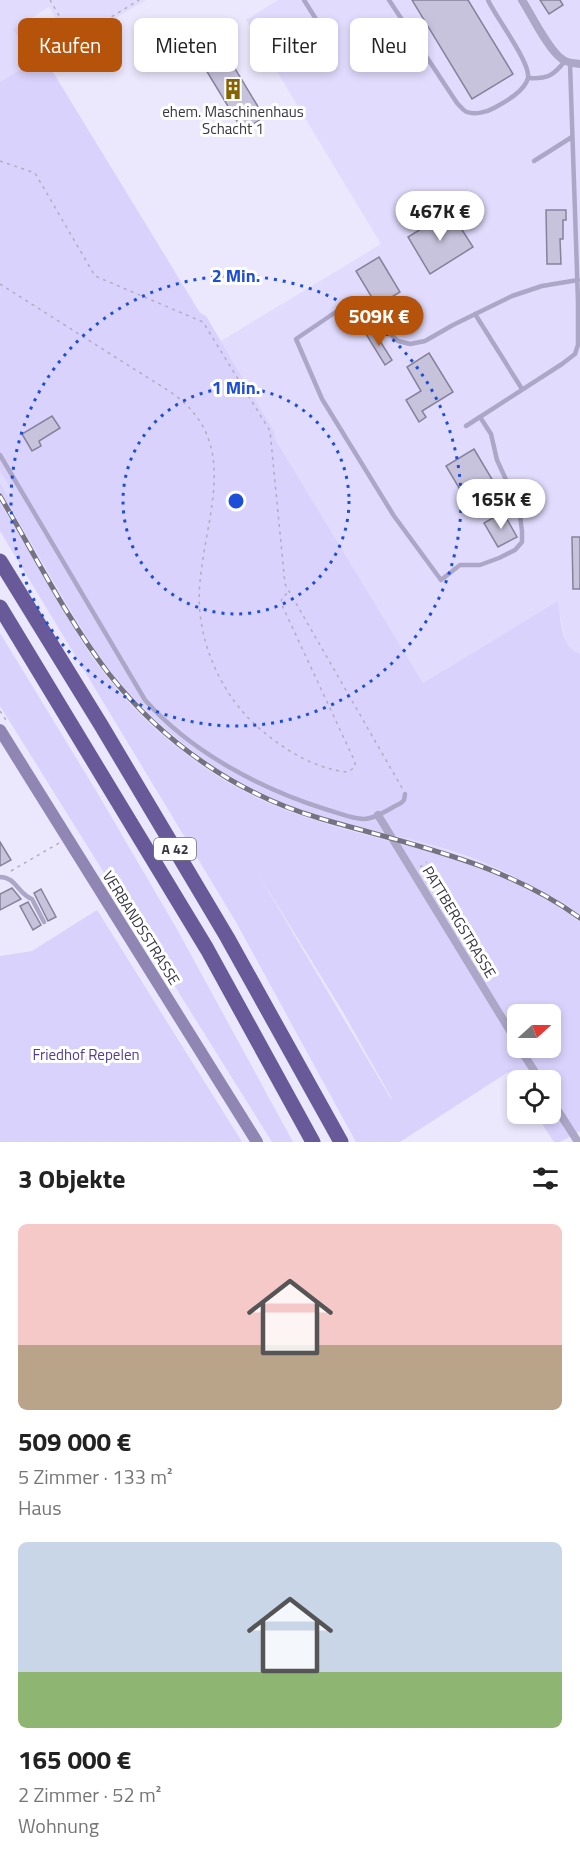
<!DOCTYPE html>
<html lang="de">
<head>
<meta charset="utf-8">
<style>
	:root { --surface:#fff; --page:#f2f2f2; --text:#222; --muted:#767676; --accent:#b45309 }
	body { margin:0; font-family:"Titillium Web",sans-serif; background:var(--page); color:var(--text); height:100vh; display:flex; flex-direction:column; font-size:22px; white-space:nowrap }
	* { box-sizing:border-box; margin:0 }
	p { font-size:20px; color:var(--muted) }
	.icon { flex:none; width:33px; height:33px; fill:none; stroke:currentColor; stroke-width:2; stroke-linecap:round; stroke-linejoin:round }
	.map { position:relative; height:1142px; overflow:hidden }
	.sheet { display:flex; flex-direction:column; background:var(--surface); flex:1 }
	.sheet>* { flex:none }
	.top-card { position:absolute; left:18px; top:18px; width:544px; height:54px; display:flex; gap:12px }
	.needle { width:39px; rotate:69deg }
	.fabs { position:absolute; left:507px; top:1004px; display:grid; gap:12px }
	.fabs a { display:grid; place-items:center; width:54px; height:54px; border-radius:9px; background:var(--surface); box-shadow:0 3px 9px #0003; font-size:30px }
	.price { position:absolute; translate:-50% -51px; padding:0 14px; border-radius:21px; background:#fff; color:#222; font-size:20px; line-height:39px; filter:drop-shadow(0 2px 3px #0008) }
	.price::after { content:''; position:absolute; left:50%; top:36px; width:18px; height:14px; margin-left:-9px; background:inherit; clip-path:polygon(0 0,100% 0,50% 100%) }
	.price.current { background:var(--accent); color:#fff }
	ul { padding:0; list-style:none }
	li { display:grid; align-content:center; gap:12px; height:318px; padding:0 18px }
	li span { display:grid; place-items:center; height:186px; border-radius:9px; color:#555 }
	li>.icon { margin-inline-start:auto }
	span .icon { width:108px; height:108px; fill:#fffc; stroke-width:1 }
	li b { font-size:26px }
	h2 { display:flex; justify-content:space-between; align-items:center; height:72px; padding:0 18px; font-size:26px }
	.tag { padding:0 21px; border-radius:9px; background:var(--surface); box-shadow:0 3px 9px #0003; font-size:21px; line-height:54px }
	.tag.current { background:var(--accent); color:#fff }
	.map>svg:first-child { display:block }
	.built { fill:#e1dbfd }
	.green { fill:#d9d2fc; fill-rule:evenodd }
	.building { fill:#c7c3dd; stroke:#86829a; stroke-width:1.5 }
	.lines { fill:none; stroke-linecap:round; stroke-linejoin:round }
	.path { stroke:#b1adbf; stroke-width:1.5; stroke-dasharray:3 4.5; stroke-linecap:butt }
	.lane { stroke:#aca7c7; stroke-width:4.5 }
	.street { stroke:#aca7c7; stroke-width:8 }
	.secondary { stroke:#8f86b4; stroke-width:12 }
	.highway { stroke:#685999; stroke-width:15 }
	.rail-casing { stroke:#757381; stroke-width:5 }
	.rail { stroke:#fff; stroke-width:3; stroke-dasharray:9; stroke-linecap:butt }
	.ring { fill:none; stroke:#1d4ed8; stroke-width:3; stroke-dasharray:3 6 }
	.labels { text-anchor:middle; stroke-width:6; stroke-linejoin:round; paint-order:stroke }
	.shield { fill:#fff; stroke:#737279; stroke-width:1.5 }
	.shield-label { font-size:14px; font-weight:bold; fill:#37353f }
	.poi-label { font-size:15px; fill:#37353f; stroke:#fff }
	.street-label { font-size:15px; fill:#37353f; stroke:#fff }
	.park-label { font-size:15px; fill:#543d8f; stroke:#fff }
	.centre { fill:#1d4ed8; stroke:#fff; stroke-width:3 }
	.ring-label { font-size:18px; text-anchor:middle; font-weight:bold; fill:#1d4ed8; stroke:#fff; stroke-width:6; stroke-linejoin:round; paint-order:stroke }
</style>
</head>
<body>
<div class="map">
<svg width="580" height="1142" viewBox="0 0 580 1142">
	<rect width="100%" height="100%" fill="#ebe7fd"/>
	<!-- built -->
	<g class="built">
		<path d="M0 0H146L72 44 49 7 14 29 36 61 0 82Z"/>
		<path d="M278 0H580V654L575 653 566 642 557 602 423 683 275 439 274 431 221 341 381 244 246 20Z"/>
		<path d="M0 471 14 495 9 499 0 483Z"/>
		<path d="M0 490 80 626 101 658 140 706 163 729 192 752 244 783 292 806 328 818 423 842 489 865 553 896 580 914V922L540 896 478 867 437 854 310 819 279 808 243 791 193 760 171 743 138 712 99 666 75 629 0 502Z"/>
	</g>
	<!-- green -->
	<g class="green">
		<path d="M23 23 200 313 206 316 274 431 275 439 423 683 558 601C561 619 560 647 580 654V914C544 891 507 871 467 856 417 838 364 830 314 814 228 786 154 731 101 658 86 637 73 614 60 592 40 558 20 524 0 490V483L9 498 14 495 0 471V82L35 61 13 29Z"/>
		<path d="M0 502C18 533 37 565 55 596 69 619 82 643 98 665 151 737 226 793 311 819 366 837 423 847 477 867 514 880 548 899 580 922V1131L560 1142H554L535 1113H550V1080H518L517 1086 508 1072 400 1142H356L236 922 0 531ZM257 872 343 1012 392 1099H391ZM518 1014H550V1047H518Z"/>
		<path d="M0 633 98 794 178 931 293 1142H272L0 706Z"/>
		<path d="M97 910 242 1142H0V956L32 951Z"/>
	</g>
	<!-- building -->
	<g class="building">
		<path d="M412 0H468L513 74 472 99Z"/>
		<path d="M540 0H560L563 5 549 14Z"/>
		<path d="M228 57 260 110 263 109 267 115 243 131 206 70Z"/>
		<path d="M546 210H566V220H563V239H560L561 264H547Z"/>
		<path d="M450 211 473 247 430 274 408 237Z"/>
		<path d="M379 257 400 292 377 306 356 271Z"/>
		<path d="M373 330 392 360 385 365 366 334Z"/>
		<path d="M429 353 453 392 422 411 426 417 419 422 406 400 421 391 407 367Z"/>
		<path d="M52 416 60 428 39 441 41 446 32 451 22 434Z"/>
		<path d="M474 449 496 486 468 503 446 466Z"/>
		<path d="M503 512 517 537 498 547 484 523Z"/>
		<path d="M572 537H580V589H573Z"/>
		<path d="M0 842 11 860 0 866Z"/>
		<path d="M12 888 21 899 0 910V894Z"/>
		<path d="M41 889 56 917 48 921 34 893Z"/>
		<path d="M28 902 41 925 33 930 20 906Z"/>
	</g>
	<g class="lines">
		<!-- path -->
		<g class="path">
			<path d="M50 0C59 14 66 35 85 33L139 0"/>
			<path d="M0 161 35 173 95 276 203 322 270 431 285 584 402 788"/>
			<path d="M0 284 172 393C241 442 206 513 200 582 194 638 222 700 266 734 288 752 319 770 348 772L355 767V762L281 603 282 597 290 592"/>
			<path d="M0 711 6 720"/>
			<path d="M420 867 427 862"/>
			<path d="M11 871 59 843"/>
		</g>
		<!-- lane -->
		<g class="lane">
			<path d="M304 0 329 40"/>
			<path d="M389 0 457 103C460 106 464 111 467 112 475 115 487 112 494 108 505 102 525 91 528 78 531 63 495 16 488 0"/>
			<path d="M528 78C548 79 553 76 565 61"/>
			<path d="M534 161 572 137"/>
			<path d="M475 314 522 389"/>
			<path d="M480 417 491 434 497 460 519 508 522 531V542L515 550 499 558 480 565H460L441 580 394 516 322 399 296 339 352 301 398 341 410 344 425 341 453 325 512 296 542 286 578 280"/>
			<path d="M466 426 562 364 575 354 578 345V302L570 63"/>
			<path d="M0 455 145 700C192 753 261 789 328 810 339 813 352 819 364 819 376 819 390 808 401 803L404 800 405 794"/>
			<path d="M0 877C16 877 18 894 32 899L44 922"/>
		</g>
		<!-- street -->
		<g class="street">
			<path d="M522 0C531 14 549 51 562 59 567 63 574 63 580 64"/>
			<path d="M378 815 518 1044"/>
			<path d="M519 1047 540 1080"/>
			<path d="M550 1098 578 1142"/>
		</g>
		<!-- secondary -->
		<path class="secondary" d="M0 730 257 1142"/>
		<!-- highway -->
		<g class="highway">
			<path d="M0 561 101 725 227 937 341 1142"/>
			<path d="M0 607 207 949 313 1142"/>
		</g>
		<defs>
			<path id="rail" d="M0 496C35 555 67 619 109 674 162 741 236 794 319 818 410 845 501 861 580 918"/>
		</defs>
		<!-- rail casing -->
		<use href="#rail" class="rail-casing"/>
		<!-- rail -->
		<use href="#rail" class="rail"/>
	</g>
	<!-- distance rings -->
	<g class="ring">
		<circle cx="236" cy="501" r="113"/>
		<circle cx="236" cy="501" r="225"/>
	</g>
	<!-- icons -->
	<defs>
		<symbol id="building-bare" viewBox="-9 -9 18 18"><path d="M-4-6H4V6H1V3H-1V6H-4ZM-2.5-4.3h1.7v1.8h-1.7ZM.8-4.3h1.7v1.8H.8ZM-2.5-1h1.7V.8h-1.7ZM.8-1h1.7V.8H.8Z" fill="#876200" stroke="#fff" stroke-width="2.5" paint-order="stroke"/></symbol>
	</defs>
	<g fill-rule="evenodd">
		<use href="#building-bare" x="218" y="74" width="30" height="30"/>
	</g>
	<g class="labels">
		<!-- shield labels -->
		<rect class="shield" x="154" y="838" width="42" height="22" rx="4.5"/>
		<g class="shield-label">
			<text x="175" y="854">A 42</text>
		</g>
		<!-- poi labels -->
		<g class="poi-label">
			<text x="233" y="117">ehem. Maschinenhaus<tspan x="233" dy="17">Schacht 1</tspan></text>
		</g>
		<!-- street labels -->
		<g class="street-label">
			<text transform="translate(459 922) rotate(59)" y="5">PATTBERGSTRASSE</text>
			<text transform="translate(141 928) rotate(58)" y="5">VERBANDSSTRASSE</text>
		</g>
		<!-- park labels -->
		<g class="park-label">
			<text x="86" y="1060">Friedhof Repelen</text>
		</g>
	</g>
	<circle cx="236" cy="501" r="9" class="centre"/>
	<g class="ring-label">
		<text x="236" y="282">2 Min.</text>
		<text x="236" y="394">1 Min.</text>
	</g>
</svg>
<div class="fabs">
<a><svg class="needle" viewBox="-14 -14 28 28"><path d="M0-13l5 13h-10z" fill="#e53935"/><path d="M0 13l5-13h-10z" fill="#767676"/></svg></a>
<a><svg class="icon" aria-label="locate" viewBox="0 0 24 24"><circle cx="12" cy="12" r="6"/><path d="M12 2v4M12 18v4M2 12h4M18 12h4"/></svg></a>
</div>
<b class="price" style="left:440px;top:242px">467K €</b>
<b class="price current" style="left:379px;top:347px">509K €</b>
<b class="price" style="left:501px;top:530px">165K €</b>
<div class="top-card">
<a class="tag current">Kaufen</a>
<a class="tag">Mieten</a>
<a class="tag">Filter</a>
<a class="tag">Neu</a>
</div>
</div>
<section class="sheet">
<h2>3 Objekte<svg class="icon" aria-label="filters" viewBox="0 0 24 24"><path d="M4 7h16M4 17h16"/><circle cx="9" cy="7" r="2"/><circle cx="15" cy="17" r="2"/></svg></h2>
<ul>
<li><span style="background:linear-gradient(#f6c9c9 65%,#b9a48a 0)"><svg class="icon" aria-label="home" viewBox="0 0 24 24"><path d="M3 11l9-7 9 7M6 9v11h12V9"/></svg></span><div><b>509 000 €</b><p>5 Zimmer · 133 m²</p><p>Haus</p></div></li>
<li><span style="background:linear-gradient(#c9d6e8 70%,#8fb573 0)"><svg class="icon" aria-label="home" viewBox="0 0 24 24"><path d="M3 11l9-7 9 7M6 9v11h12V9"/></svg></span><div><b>165 000 €</b><p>2 Zimmer · 52 m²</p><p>Wohnung</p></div></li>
</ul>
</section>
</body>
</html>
